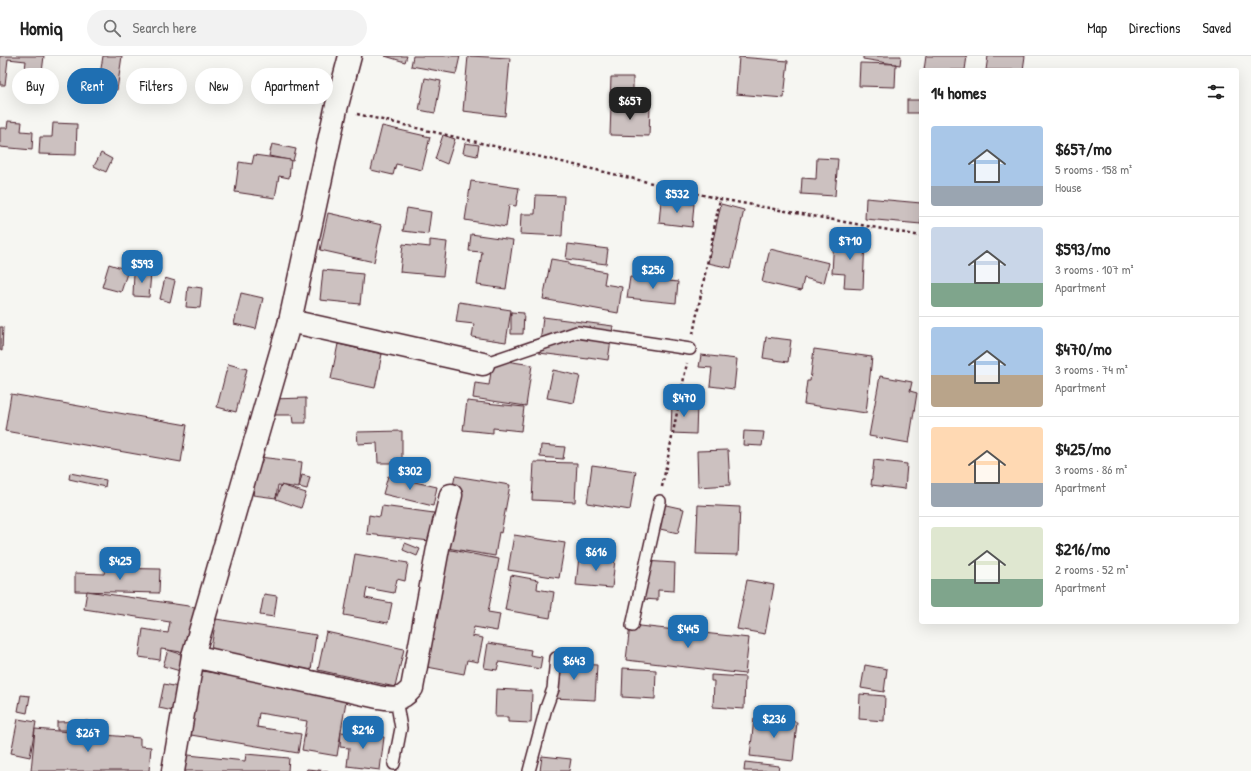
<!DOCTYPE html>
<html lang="en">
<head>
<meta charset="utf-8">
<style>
	:root { --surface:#fff; --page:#f2f2f2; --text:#222; --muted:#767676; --line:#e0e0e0; --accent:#1f6fb2 }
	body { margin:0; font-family:"Patrick Hand",sans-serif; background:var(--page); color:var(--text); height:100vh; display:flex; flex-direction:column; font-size:15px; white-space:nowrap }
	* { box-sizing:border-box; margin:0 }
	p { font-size:13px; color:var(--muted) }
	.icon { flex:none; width:22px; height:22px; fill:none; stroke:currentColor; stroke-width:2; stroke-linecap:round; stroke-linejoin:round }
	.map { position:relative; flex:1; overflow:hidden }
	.panel { position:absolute; left:919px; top:12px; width:320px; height:556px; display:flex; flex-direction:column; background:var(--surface); border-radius:4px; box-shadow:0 4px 16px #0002 }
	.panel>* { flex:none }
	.banner { position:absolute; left:12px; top:12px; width:380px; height:36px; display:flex; gap:8px }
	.price { position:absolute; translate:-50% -34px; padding:0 9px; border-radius:8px; background:var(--accent); color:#fff; font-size:13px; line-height:26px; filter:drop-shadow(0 1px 2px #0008) }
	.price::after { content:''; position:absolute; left:50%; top:24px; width:12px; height:9px; margin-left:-6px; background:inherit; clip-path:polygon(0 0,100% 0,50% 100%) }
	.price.selected { background:#222; color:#fff }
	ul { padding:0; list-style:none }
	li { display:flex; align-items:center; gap:12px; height:100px; padding:0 12px }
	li+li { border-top:1px solid var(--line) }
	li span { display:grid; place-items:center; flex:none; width:112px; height:80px; border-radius:4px; color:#555 }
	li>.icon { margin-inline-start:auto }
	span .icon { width:48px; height:48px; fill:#fffc; stroke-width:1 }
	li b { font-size:17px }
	h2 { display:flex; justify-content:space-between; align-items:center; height:48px; padding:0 12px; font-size:17px }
	.tag { padding:0 14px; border-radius:18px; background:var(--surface); box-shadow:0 4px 16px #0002; font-size:14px; line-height:36px }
	.tag.selected { background:var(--accent); color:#fff }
	header { display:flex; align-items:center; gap:24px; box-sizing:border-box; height:56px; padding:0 20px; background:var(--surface); border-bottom:1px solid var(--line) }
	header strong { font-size:19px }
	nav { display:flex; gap:22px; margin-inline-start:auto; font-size:14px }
	.search { width:280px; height:36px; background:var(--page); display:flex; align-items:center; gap:10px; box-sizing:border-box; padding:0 14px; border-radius:22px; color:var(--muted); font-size:15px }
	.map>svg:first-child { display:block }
	.building { fill:#ccc1c0; stroke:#4a1f2b }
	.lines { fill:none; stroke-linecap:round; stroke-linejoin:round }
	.service-casing { stroke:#4a1f2b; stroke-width:14 }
	.minor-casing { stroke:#4a1f2b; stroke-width:25 }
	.path { stroke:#4a1f2b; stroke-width:2.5; stroke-dasharray:3 3; stroke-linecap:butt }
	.service { stroke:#f6f6f2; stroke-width:11 }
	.minor { stroke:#f6f6f2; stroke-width:22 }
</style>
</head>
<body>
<header>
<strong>Homiq</strong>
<div class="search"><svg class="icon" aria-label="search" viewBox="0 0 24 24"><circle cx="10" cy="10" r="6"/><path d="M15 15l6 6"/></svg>Search here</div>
<nav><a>Map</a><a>Directions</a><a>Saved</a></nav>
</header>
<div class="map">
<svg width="1251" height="715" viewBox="0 0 1251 715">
	<rect width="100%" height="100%" fill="#f6f6f2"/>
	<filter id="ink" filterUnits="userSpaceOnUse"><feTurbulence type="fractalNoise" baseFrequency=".025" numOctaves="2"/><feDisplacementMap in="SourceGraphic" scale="8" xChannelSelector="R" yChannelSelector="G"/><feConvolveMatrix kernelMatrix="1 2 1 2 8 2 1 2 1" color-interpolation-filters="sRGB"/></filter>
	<g filter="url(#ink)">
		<!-- building -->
		<g class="building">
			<path d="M0 0H44L40 32 23 30 26 5 8 3 5 29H0Z"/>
			<path d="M103 0H122L117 34 98 31Z"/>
			<path d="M385 0H407L405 6Z"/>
			<path d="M413 0H460L456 18 411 10Z"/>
			<path d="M468 0 510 2 505 60 463 55Z"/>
			<path d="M863 0H901L900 9 863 3Z"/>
			<path d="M926 0H967L965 14H924Z"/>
			<path d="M988 0H1025L1023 14H986Z"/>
			<path d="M739 1 788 5 784 42 736 38Z"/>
			<path d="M860 7 896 8 895 31 859 30Z"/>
			<path d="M611 21H633V38H637V47H610Z"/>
			<path d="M425 22 441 25 435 57 419 54Z"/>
			<rect x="907" y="44" width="14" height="13"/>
			<path d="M611 49 650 51 649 80 610 79Z"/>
			<path d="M8 65 22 66 21 75 33 76 32 94 0 91V72H7Z"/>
			<path d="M53 67 77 68 76 99 39 98 40 81H52Z"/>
			<path d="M382 70 430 81 422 114 396 108 393 119 371 114Z"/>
			<path d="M443 79 455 83 447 108 435 103Z"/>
			<path d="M465 87 479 89 477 100 463 97Z"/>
			<path d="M272 88 296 93 293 105 269 100Z"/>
			<path d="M101 97 112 103 106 116 94 110Z"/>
			<path d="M254 99 291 104 289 122 279 120 275 142 235 136 239 106 252 108Z"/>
			<path d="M817 102 838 103 835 140 801 138 802 122 816 123Z"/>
			<path d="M471 125 519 132 516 150 509 149 506 171 465 164Z"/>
			<path d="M536 139 564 140 562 180 520 178 521 158H535Z"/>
			<path d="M866 142 921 147V168L865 163Z"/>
			<path d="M661 145 694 148 692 171 659 167Z"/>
			<path d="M721 148 744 154 731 212 708 207Z"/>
			<path d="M407 152 431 156 428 178 403 175Z"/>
			<path d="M328 157 382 169 374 206 320 194Z"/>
			<path d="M471 178 513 184 506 233 477 229 482 196 469 195Z"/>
			<path d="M834 181 865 182 863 233 844 232 845 218 832 217Z"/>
			<path d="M430 184 447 186 443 220 400 216 403 188 430 191Z"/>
			<path d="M568 188 608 193 606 208 566 203Z"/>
			<path d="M770 193 829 207 824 227 804 222 801 235 762 226Z"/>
			<path d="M551 203 569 206V209L606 216 604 228 622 231 618 257 543 243Z"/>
			<path d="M109 208 128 214 121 236 102 231Z"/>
			<path d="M323 214 363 218 360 248 320 244Z"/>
			<path d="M134 216 151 217 149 241 133 240Z"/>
			<path d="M630 221 678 226 676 247 627 242Z"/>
			<path d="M165 222 175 225 170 246 160 243Z"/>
			<path d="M188 230 202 232 200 252 186 251Z"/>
			<path d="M241 237 263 242 256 273 234 268Z"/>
			<path d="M459 246 511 254 506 286 472 281 474 268 456 266Z"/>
			<path d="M511 256 524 257 523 278H511Z"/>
			<path d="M543 261 613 270 608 304 588 301V303L539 297Z"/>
			<path d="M0 271H3L2 295 0 294Z"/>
			<path d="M766 281 791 284 788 306 763 302Z"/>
			<path d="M338 288 382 298 375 332 331 323Z"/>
			<path d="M814 293 872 301 866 357 804 348 807 325H810Z"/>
			<path d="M701 299 737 303 734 333 710 330 712 312 699 311Z"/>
			<path d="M493 303 532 309 526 350 473 342 475 327 489 329Z"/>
			<path d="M228 308 247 313 236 356 217 351Z"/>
			<path d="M553 314 580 320 574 347 547 342Z"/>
			<path d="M880 320 912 326 910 335 917 337 909 387 869 380Z"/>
			<path d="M11 338 187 369 181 406 5 375Z"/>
			<path d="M306 342V367H293L292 359H269V343Z"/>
			<path d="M467 345 524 351 521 375 493 372V377L463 374Z"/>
			<path d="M672 347 697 348 696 378 671 377Z"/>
			<path d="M402 375V407H378L377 387 358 388 357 376Z"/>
			<path d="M744 375 764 376 762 390 743 389Z"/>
			<path d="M541 389 565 391 563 403 540 401Z"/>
			<path d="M728 394 730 429 698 431 697 395Z"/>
			<path d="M259 401 302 406 299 432 278 429 276 442 253 439Z"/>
			<path d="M874 404 907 408 905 433 871 429Z"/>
			<path d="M534 406 577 407 575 446 532 444Z"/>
			<path d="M592 409 636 415 630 454 587 447Z"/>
			<path d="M70 417 106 424 105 431 69 423Z"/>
			<path d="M302 419 310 421 307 433 299 431Z"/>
			<path d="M388 420 437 431 433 450 383 438Z"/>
			<path d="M455 420 510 429 501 477 499 476 495 500 441 491Z"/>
			<path d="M281 429 306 437 301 452 276 443Z"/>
			<path d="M657 447 684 453 678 477 651 471Z"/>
			<path d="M698 449 740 451 738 499 696 498Z"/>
			<path d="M382 450 434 457 430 485 367 478 369 459 380 461Z"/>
			<path d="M514 479 565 487 559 522 508 514Z"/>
			<path d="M405 487 420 493 417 500 403 494Z"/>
			<path d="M446 493 499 503 488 556 500 558 497 575 474 571 472 580 483 582 478 606 467 604 464 618 422 610Z"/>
			<path d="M355 498 408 507 405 525 397 523 394 537 367 532 365 542 392 547 388 567 344 559Z"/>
			<path d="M579 500 615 503 612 532 576 529Z"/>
			<path d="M645 505 675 507 674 535 658 534V544L643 543Z"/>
			<path d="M105 512 160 513 159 537 75 535V517L104 518Z"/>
			<path d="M511 519 538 524 537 533 554 536 550 562 505 554Z"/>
			<path d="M747 524 774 529 765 578 737 573Z"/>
			<path d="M87 535 195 551 188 597 161 593 160 604 139 601 143 573 168 577 170 566 84 553Z"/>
			<path d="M264 538 277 540 274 561 260 559Z"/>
			<path d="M216 563 316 579 311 614 210 598Z"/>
			<path d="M630 569 749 582 745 618 626 604Z"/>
			<path d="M326 576 404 593 395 631 318 614Z"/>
			<path d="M488 587 531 594 530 599 542 601 540 613 499 606 497 614 484 612Z"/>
			<path d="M168 594 184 599 180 615 163 610Z"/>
			<path d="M553 607 597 609 595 644 552 642Z"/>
			<path d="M865 609 887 613 884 636 861 632Z"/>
			<path d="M623 612 656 614 655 643 622 641Z"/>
			<path d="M196 614 347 639 337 700 302 694 307 665 259 657 257 671 301 678 298 697 185 678Z"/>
			<path d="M711 619 745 621 744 653 713 651 714 625H711Z"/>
			<path d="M164 628 178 631 173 655 159 652Z"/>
			<path d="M496 633 532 635 531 667 508 666V661H495Z"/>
			<path d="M860 638 885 640 884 665 859 663Z"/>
			<path d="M21 639 30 640 27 657 18 655Z"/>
			<path d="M754 662 797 666 793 705 750 700Z"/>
			<path d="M18 663 36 666 30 701 11 697Z"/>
			<path d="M88 665V674H57V666Z"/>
			<path d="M35 673 140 682V690L151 691 149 715H31Z"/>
			<path d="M341 676 384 681 380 714 347 710 349 692 340 691Z"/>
			<path d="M179 698 245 705 246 698 289 702 288 715H177Z"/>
			<path d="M542 700 571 703 569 715H540Z"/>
			<path d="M745 706 779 710 778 715H744Z"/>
			<path d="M307 713 328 715H306Z"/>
		</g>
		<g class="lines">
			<defs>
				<g id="service">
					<path d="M483 308 577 276 690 293"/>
					<path d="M632 570 660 445"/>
					<path d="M394 708 401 672 396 643"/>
					<path d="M529 715 546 652 553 633 556 602"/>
				</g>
				<g id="minor">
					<path d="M290 265 483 308"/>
					<path d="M193 600 378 641C395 644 401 645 412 632L438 492 451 439"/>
					<path d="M173 715 193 600 290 265 336 53 350 0"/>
				</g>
			</defs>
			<!-- service casing -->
			<use href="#service" class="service-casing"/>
			<!-- minor casing -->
			<use href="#minor" class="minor-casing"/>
			<!-- path -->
			<g class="path">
				<path d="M357 58 720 143 921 180"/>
				<path d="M693 278 720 143"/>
				<path d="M662 431 687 307"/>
			</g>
			<!-- service -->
			<use href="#service" class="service"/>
			<!-- minor -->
			<use href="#minor" class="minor"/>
		</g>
	</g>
</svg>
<b class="price selected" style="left:630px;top:65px">$657</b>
<b class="price" style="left:677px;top:158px">$532</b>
<b class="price" style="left:850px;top:205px">$710</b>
<b class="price" style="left:142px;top:228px">$593</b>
<b class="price" style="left:653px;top:234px">$256</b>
<b class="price" style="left:684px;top:362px">$470</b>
<b class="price" style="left:410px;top:435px">$302</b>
<b class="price" style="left:596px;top:516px">$616</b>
<b class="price" style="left:120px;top:525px">$425</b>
<b class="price" style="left:688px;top:593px">$445</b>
<b class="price" style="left:574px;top:625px">$643</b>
<b class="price" style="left:774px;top:683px">$236</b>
<b class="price" style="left:363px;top:694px">$216</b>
<b class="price" style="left:88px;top:697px">$267</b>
<div class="banner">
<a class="tag">Buy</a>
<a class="tag selected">Rent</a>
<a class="tag">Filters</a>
<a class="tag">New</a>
<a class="tag">Apartment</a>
</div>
<section class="panel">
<h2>14 homes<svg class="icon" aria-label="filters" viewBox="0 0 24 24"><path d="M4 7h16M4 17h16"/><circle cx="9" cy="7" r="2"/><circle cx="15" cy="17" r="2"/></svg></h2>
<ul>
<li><span style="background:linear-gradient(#a9c7e8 75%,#9aa5b1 0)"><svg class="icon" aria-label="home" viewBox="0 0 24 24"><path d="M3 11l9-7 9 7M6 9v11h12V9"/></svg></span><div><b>$657/mo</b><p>5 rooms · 158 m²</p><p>House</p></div></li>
<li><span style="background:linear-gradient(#c9d6e8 70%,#7fa58c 0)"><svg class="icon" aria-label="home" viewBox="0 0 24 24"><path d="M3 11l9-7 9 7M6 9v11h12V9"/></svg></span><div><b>$593/mo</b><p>3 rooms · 107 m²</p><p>Apartment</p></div></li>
<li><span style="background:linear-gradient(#a9c7e8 60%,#b9a48a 0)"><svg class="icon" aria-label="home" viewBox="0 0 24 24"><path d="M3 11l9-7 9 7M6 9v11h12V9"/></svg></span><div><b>$470/mo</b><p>3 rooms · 74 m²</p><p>Apartment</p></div></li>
<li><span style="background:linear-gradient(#ffd9b3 70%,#9aa5b1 0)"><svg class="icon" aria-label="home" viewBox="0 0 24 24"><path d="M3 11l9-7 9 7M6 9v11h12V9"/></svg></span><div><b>$425/mo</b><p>3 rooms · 86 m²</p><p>Apartment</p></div></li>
<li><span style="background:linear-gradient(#dfe7d0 65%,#7fa58c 0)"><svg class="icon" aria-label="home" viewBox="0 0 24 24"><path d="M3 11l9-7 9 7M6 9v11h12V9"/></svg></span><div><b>$216/mo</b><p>2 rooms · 52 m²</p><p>Apartment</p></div></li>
</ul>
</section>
</div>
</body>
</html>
